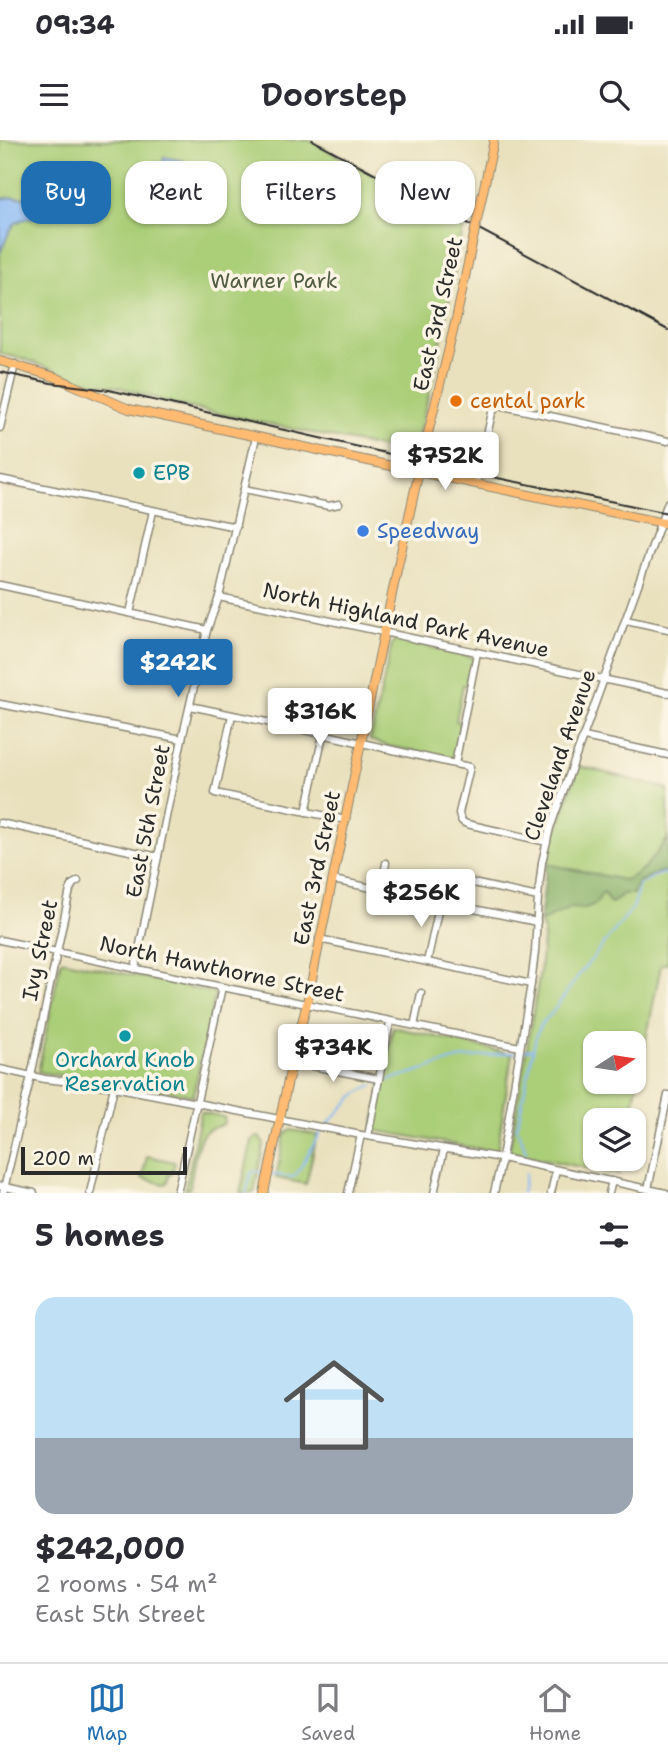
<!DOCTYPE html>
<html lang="en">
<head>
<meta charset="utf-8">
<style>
	:root { --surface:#fff; --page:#f2f2f3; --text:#2b2b33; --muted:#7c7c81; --line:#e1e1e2; --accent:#1f6fb2 }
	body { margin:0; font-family:"Shantell Sans",sans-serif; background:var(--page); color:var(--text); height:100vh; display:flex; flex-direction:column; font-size:26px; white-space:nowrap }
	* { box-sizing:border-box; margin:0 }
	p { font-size:23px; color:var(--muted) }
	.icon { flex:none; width:38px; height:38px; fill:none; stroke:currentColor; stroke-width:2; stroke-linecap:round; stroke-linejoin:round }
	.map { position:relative; height:1053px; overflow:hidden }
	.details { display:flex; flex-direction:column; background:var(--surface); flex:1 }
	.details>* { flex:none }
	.hud { position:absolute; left:21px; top:21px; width:626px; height:63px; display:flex; gap:14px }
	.needle { width:46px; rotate:78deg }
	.tools { position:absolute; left:583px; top:891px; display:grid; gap:14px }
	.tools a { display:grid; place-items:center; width:63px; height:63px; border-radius:14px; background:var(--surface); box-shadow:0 2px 5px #0004; font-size:35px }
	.scale { position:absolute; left:21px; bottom:18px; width:166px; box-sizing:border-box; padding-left:7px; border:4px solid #2b2b2b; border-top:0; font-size:19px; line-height:24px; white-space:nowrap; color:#2b2b2b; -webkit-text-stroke:5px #fcf5e5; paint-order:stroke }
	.price { position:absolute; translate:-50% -60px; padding:0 16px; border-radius:7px; background:#fff; color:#222; font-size:23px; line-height:46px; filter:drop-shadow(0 2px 4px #0008) }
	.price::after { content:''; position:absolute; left:50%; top:42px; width:21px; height:16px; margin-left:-10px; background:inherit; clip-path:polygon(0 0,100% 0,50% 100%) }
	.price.active { background:var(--accent); color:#fff }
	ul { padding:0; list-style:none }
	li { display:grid; align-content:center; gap:14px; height:371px; padding:0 35px }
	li+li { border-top:2px solid var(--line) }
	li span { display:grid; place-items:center; height:217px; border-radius:21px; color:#555 }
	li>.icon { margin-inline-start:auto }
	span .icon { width:126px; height:126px; fill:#fffc; stroke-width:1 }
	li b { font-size:30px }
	h2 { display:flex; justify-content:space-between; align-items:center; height:84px; padding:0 35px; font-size:30px }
	.chip { padding:0 24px; border-radius:21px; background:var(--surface); box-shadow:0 2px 5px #0004; font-size:24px; line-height:63px }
	.chip.active { background:var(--accent); color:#fff }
	.status { display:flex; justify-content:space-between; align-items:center; height:49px; padding:0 35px; background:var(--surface); direction:ltr }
	.status svg { height:19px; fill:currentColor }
	header { display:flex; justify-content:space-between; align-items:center; height:91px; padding:0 35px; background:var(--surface); font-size:32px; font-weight:600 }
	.menu { display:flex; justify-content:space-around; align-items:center; height:98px; border-top:2px solid var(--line); background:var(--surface); font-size:19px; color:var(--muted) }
	.menu a { display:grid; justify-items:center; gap:4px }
	.menu .active { color:var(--accent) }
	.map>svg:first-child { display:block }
	.green { fill:#abce78; stroke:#6b7c52; stroke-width:2; fill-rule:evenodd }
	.forest { fill:#88b168; stroke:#5a6e4a; stroke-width:2 }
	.water { fill:#8abaf6; stroke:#5a7290; stroke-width:2 }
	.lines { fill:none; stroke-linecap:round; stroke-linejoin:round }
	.stream { stroke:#8abaf6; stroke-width:2 }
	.minor-casing { stroke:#8a8674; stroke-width:9 }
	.major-casing { stroke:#8a8674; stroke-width:10 }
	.minor { stroke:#fff; stroke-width:6 }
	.major { stroke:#ffbb71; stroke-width:8 }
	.rail { stroke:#2b2b2b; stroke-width:2 }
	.major-bridge-casing { stroke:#8a8674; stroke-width:10; stroke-linecap:butt }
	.major-bridge { stroke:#ffbb71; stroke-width:8 }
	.food-dot { fill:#e8710a; stroke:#fcf5e5; stroke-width:2.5 }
	.culture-dot { fill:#0f9aa8; stroke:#fcf5e5; stroke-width:2.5 }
	.shop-dot { fill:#3f7fe0; stroke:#fcf5e5; stroke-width:2.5 }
	.labels { text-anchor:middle; stroke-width:7; stroke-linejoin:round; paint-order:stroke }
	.park-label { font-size:21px; fill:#515c42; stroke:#fcf5e5 }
	.street-label { font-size:21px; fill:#2b2b2b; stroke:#fcf5e5 }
	.food-label { font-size:21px; fill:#c56008; stroke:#fcf5e5; text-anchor:start }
	.culture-label { font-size:21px; fill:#0d838f; stroke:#fcf5e5; text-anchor:start }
	.shop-label { font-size:21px; fill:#366cbe; stroke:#fcf5e5; text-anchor:start }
</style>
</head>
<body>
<div class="status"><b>09:34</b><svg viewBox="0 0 49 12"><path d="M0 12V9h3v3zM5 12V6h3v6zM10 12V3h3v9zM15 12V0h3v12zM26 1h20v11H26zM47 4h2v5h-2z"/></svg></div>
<header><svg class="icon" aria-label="menu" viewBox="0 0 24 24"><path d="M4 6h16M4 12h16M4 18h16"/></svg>Doorstep<svg class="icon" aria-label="search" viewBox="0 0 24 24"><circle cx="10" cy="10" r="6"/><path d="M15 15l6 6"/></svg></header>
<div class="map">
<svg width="668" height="1053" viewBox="0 0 668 1053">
	<rect width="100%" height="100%" fill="#fcf5e5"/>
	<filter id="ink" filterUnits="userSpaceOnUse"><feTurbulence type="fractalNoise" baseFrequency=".0143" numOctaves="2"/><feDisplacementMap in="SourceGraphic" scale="14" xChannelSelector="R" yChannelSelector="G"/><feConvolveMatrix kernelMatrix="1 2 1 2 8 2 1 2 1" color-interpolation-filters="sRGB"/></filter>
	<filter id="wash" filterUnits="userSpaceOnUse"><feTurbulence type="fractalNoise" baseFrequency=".00686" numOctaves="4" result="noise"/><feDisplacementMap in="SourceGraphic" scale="28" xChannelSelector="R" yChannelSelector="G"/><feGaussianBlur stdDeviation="1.57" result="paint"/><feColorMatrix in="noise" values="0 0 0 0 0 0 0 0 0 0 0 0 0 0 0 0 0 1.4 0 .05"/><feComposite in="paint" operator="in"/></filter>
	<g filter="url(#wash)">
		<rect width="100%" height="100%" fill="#e9e1be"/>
		<!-- green -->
		<g class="green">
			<path d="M0 0H309L464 84 435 232 413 314 177 265 123 248 83 241 24 219 0 214Z"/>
			<path d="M395 500 454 512 474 518 466 545H463L456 581 461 582 453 618 387 606 370 600 388 521 392 503Z"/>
			<path d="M579 626 668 649V823L661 825 630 980H595V1018L622 1019 619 1035 509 1012 540 832 544 790 540 782 551 705ZM595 903H634V942H595Z"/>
			<path d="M61 820 215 853 193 956 119 941 75 938 38 932Z"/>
			<path d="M393 887 512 914 497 1012 373 990Z"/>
			<path d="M201 972 224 977 225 982C220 988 212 986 205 992 196 999 192 1034 190 1047L189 1049H185Z"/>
			<path d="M291 990 317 995 306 1044 276 1038 285 994Z"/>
			<path d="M259 997 264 1003 254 1053H240L252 1001 255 998Z"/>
			<path d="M147 1016 175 1022 172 1034H169L167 1043 164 1044 142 1038Z"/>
		</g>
		<!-- forest -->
		<path class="forest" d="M668 698V730L658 733 638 742 633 754H623L612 763 609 762 604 752 602 753 596 764 582 769 572 767 540 782 547 724 624 740C643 734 656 714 668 698Z"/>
		<!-- water -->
		<g class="water">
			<path d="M164 17 184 21 175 61 155 57Z"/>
			<path d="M39 50 48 55C56 85 29 72 16 83 8 89 5 104 0 113V59L13 57 23 58 34 51Z"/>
		</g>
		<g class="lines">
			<!-- stream -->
			<g class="stream">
				<path d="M522 911 533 909"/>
				<path d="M379 943 458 919 517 912"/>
				<path d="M326 986C339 973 355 950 374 945"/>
				<path d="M526 1013 523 1002 517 988 536 896 541 884 552 873 579 835 634 766 639 745 655 736 668 732"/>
				<path d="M270 1034 293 1037 298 1032 322 990"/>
				<path d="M246 1053 251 1033 256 1031 265 1033"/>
				<path d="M522 1053 526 1033"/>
			</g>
		</g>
	</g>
	<g filter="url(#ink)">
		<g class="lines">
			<defs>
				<g id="minor">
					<path d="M0 288 15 224"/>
					<path d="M0 339 236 387"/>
					<path d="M476 343 492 273 498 265 668 301"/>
					<path d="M244 349 329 366 339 364"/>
					<path d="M0 445 207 490"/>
					<path d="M219 457 668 553"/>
					<path d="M130 473 153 371"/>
					<path d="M626 480 668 489"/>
					<path d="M477 513 455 624 470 627 459 673C460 679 461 682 467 684L547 702"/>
					<path d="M0 564 182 599"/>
					<path d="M190 566 300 589 455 624"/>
					<path d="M232 575 215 653 346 680"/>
					<path d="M584 597 668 615"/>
					<path d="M306 672 323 595"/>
					<path d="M0 683 158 717"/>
					<path d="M445 737 538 757"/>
					<path d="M333 740 537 782"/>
					<path d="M381 750 386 723"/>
					<path d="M319 799 531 844"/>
					<path d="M0 800 222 847 520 907"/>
					<path d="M427 822 440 762"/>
					<path d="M135 829 182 599 207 490 219 457 256 297"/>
					<path d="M414 886 421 853"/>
					<path d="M292 922 379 939"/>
					<path d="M0 929 45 939 114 947 361 995 502 1018 666 1053"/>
					<path d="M368 996 390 882"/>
					<path d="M0 1046 34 1053"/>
					<path d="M648 1049 668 955"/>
					<path d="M3 1053 31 936 70 750 73 744 78 741"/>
					<path d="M90 1053 114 947"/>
					<path d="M177 1053 222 847"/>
					<path d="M348 1053 361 995"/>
					<path d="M434 1053 444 1009"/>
					<path d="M494 1053 502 1018 531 844 535 812 538 757 542 722 550 688 668 362"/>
					<path d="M551 1053 556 1030"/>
					<path d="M609 1053 612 1041"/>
				</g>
				<g id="major">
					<path d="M0 221 55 237 129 269 419 332 668 384"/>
					<path d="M264 1053 292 922 307 863 397 430 421 322 457 175"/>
				</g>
			</defs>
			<!-- minor casing -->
			<use href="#minor" class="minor-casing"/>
			<!-- major casing -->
			<use href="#major" class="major-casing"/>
			<!-- minor -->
			<use href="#minor" class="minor"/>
			<!-- major -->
			<use href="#major" class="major"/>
			<!-- rail -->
			<g class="rail">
				<path d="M312 0 668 190"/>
				<path d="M0 232 51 243 109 250 478 334 668 373"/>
			</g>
			<defs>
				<path id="major-bridge" d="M457 175 494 0"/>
			</defs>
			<!-- major-bridge casing -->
			<use href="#major-bridge" class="major-bridge-casing"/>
			<!-- major-bridge -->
			<use href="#major-bridge" class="major-bridge"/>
		</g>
	</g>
	<!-- markers -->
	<circle class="food-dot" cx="456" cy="261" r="7"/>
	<g class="culture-dot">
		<circle cx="139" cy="333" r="7"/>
		<circle cx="125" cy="896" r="7"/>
	</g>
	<circle class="shop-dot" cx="363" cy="391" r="7"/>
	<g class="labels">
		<!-- park labels -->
		<g class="park-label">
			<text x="274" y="148">Warner Park</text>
		</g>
		<!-- street labels -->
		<g class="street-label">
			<text transform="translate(438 174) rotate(-77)" y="7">East 3rd Street</text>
			<text transform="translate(406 480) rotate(12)" y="7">North Highland Park Avenue</text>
			<text transform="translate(560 615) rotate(-71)" y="7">Cleveland Avenue</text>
			<text transform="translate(148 681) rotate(-79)" y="7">East 5th Street</text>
			<text transform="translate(317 728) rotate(-78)" y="7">East 3rd Street</text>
			<text transform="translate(40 810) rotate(-78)" y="7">Ivy Street</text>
			<text transform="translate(222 829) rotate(12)" y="7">North Hawthorne Street</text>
		</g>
		<!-- food labels -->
		<g class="food-label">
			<text x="470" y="268">cental park</text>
		</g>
		<!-- culture labels -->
		<g class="culture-label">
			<text x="153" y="340">EPB</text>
			<text x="125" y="927" text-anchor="middle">Orchard Knob<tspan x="125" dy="24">Reservation</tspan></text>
		</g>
		<!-- shop labels -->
		<g class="shop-label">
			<text x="377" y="398">Speedway</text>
		</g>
	</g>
</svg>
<div class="tools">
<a><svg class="needle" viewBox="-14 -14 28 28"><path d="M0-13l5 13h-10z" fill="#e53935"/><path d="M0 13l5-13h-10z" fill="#7c7c81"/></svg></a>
<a><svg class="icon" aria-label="layers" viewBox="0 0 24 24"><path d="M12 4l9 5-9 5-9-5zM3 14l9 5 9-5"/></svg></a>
</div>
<div class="scale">200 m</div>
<b class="price" style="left:445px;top:352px">$752K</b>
<b class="price active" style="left:178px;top:559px">$242K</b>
<b class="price" style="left:320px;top:608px">$316K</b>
<b class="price" style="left:421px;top:789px">$256K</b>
<b class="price" style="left:333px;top:944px">$734K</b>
<div class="hud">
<a class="chip active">Buy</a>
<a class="chip">Rent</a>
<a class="chip">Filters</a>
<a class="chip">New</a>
</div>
</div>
<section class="details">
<h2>5 homes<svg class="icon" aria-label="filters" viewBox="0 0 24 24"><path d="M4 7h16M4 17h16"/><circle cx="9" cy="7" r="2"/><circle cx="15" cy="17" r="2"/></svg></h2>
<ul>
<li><span style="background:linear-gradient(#bfe0f5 65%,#9aa5b1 0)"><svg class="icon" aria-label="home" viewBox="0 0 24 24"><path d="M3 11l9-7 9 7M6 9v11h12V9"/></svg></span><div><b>$242,000</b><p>2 rooms · 54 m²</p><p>East 5th Street</p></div></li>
</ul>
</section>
<nav class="menu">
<a class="active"><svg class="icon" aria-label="map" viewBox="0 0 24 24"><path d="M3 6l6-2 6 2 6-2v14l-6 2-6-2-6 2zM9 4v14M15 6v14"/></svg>Map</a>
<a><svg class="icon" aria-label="saved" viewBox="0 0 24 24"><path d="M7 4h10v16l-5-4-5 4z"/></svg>Saved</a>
<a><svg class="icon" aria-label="home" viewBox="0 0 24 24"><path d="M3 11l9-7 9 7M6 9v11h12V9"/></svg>Home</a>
</nav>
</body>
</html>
